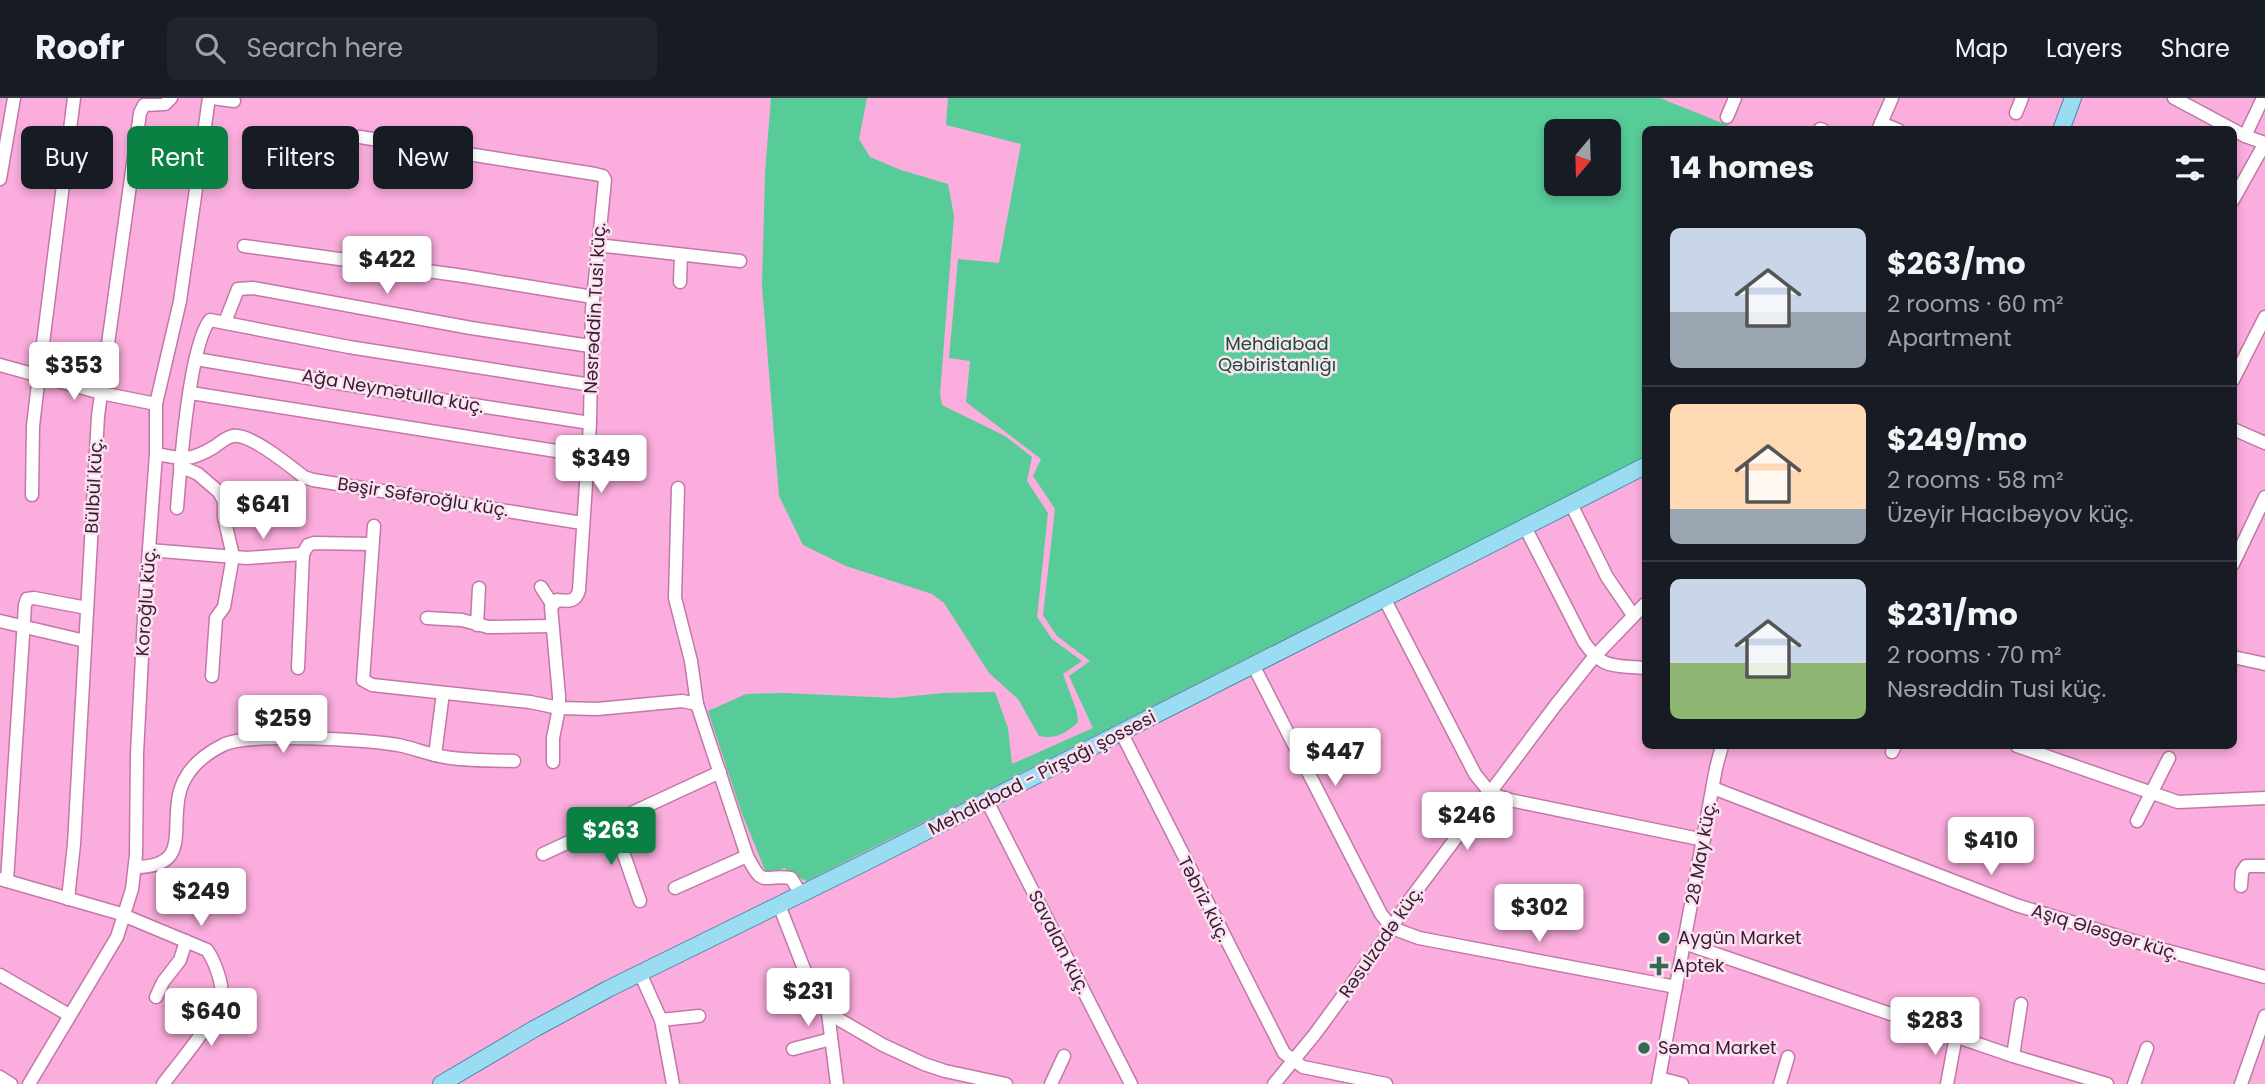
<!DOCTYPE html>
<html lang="en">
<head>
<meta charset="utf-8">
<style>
	:root { --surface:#171b24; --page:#20242c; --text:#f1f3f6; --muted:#9ea1a6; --line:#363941; --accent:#0b8043 }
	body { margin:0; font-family:Poppins,sans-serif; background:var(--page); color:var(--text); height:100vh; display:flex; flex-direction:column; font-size:26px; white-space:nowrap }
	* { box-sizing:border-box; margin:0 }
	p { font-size:23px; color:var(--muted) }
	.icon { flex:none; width:38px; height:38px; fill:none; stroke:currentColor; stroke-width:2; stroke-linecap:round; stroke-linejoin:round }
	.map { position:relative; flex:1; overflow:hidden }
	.drawer { position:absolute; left:1642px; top:28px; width:595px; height:623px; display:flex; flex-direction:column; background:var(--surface); border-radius:10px; box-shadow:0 4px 10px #0003 }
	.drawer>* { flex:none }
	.hud { position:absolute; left:21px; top:28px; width:665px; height:63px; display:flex; gap:14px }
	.needle { width:46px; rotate:199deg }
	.fabs { position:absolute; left:1544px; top:21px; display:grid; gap:14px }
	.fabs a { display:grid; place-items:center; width:77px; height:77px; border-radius:10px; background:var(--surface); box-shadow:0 4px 10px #0003; font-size:35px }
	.price { position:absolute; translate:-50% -60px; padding:0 16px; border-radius:7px; background:#fff; color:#222; font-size:23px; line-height:46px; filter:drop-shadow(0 2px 4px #0008) }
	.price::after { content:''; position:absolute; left:50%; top:42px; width:21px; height:16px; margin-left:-10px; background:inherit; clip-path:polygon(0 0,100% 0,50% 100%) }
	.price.on { background:var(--accent); color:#fff }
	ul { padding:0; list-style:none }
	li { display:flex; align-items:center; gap:21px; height:175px; padding:0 28px }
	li+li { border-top:2px solid var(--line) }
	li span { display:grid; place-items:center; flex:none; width:196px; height:140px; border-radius:10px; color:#555 }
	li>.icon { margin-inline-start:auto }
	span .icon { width:84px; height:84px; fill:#fffc; stroke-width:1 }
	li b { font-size:30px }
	h2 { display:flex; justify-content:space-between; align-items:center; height:84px; padding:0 28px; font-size:30px }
	.pill { padding:0 24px; border-radius:10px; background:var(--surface); box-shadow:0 4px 10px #0003; font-size:24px; line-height:63px }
	.pill.on { background:var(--accent); color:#fff }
	header { display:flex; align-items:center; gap:42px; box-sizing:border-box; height:98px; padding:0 35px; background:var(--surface); border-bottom:2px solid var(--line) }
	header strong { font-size:33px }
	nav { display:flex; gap:38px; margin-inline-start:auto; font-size:24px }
	.search { width:490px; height:63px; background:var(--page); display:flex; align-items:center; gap:18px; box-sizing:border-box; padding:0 24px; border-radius:10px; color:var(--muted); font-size:26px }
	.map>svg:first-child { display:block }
	.green { fill:#57cb98; fill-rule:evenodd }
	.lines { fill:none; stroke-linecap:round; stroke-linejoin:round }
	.minor-casing { stroke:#c278a7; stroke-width:15 }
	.major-casing { stroke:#4c8aa9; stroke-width:18 }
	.minor { stroke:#fff; stroke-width:12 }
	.major { stroke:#9addf2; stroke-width:16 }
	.poi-dot { fill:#336a51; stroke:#fae2f0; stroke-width:2.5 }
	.labels { text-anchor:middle; stroke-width:5; stroke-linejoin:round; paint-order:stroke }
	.street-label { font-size:18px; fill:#391c2f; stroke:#fae2f0 }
	.park-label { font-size:18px; fill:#184d37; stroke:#fae2f0 }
	.poi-label { font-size:18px; fill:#391c2f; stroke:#fae2f0; text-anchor:start }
</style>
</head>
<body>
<header>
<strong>Roofr</strong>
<div class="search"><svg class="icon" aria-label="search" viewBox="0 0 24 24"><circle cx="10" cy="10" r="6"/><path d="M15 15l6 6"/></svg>Search here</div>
<nav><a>Map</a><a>Layers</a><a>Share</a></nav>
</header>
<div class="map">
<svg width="2265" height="986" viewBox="0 0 2265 986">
	<rect width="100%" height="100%" fill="#fbaddd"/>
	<!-- green -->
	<g class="green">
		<path d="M771 0H867L859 41 870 59 901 72 948 86 954 118 940 296 942 307 1005 338 1032 359 1027 383 1048 415 1037 519 1052 541 1082 563 1063 576 1077 614 1078 624C1067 635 1054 642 1039 638L1018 601 989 575 944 505 932 496 846 468 803 447 779 398 762 188 765 75Z"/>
		<path d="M948 0H1660L1737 31 1645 32V359L807 783 788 775 785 770 767 777 741 713 708 613 746 596 784 595 894 600 943 595 995 594 1008 630 1012 666 1093 630 1069 578 1090 563 1057 538 1043 517 1055 411 1033 378 1041 361 966 304 970 263 949 260 958 161 999 165 1021 46 946 27ZM1556 33H1608V86H1556Z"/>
	</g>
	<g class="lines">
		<defs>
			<g id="minor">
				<path d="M213 0 234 3"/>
				<path d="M2174 0 2245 38 2265 45 2233 102"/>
				<path d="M2016 15 2022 0"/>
				<path d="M1727 19 1735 0"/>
				<path d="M1881 25 1898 32"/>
				<path d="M1820 31 1823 32"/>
				<path d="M1878 32 1892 0"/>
				<path d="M2245 38 2263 0"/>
				<path d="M360 39 595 76 603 78 605 82 592 211 590 325 579 492C576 505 567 503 557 502L551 509 559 598V610L597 611 682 603 697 606 747 758C764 791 761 776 791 780L801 796"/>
				<path d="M0 81 14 0"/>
				<path d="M597 147 740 163"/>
				<path d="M244 148 464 178 593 199"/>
				<path d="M680 184 681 157"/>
				<path d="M225 224 238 191 253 190 471 230 590 248"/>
				<path d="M196 261 415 298 590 325"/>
				<path d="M0 267 101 295 156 306"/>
				<path d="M2233 282 2265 219"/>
				<path d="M191 295 588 358"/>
				<path d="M2233 331 2265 345"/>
				<path d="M156 356C183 361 189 364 214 349 219 346 226 339 233 338 250 335 290 368 304 379L313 382 582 425"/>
				<path d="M180 368 198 376 219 394 224 403V419L233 458 224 509 216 520 212 578"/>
				<path d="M678 390 675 500 691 563 697 606"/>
				<path d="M32 397 33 328 39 277 74 0"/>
				<path d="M1571 406 1607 479 1633 517"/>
				<path d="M177 410C180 373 189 247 210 222L349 249 591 287"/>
				<path d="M374 428 363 582 372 587 530 604 559 610 553 640V664"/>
				<path d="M1525 429 1584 544C1603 572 1614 567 1645 570"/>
				<path d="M149 452 247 460 303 456 308 447 314 445 371 446"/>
				<path d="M2233 466 2265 399"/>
				<path d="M541 489 552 506"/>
				<path d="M1384 500 1475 676 1491 696 1510 702 1704 742"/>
				<path d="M427 520 462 522 488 529 551 528"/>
				<path d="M0 523 85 543"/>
				<path d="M477 527 479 490"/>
				<path d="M2233 559 2265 566"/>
				<path d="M1253 567 1381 816 1392 830 1419 840 1676 889"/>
				<path d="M298 570 303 456"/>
				<path d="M1121 634 1284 955 1303 969 1386 986"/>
				<path d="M2017 648 2178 704 2265 700"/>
				<path d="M1892 654 1895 648"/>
				<path d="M435 657 443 595"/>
				<path d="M1713 690 2016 807 2153 849 2265 879"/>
				<path d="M987 703 1131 986"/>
				<path d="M2137 723 2169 660"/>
				<path d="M613 725 640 803"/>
				<path d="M543 756 720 674"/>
				<path d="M135 769C190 769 171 734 179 697 184 673 203 657 223 647 249 634 367 642 398 647 414 650 429 657 445 659 467 663 491 662 514 663"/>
				<path d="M0 781 118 815 207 852C214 862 224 887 221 899 216 922 178 966 163 986"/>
				<path d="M7 783 25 507 27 501 34 500 87 510"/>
				<path d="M2241 788 2242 774 2246 768H2265"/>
				<path d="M675 790 747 758"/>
				<path d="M68 801 74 746 98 318 140 15 144 7 165 6 171 0"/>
				<path d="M779 807 806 876 828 915 883 947 924 966 945 973 1006 986"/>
				<path d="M1684 845 2013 958 2107 986"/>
				<path d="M640 875 661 922 673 986"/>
				<path d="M0 877 69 917"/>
				<path d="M156 899 163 884 180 862 186 843"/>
				<path d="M828 915 837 986"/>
				<path d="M661 922 699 918"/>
				<path d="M793 951 831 941"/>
				<path d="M2013 958 2021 906"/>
				<path d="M0 979 11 986"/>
				<path d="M1659 980 1682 986"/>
				<path d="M29 986 117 839 132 791 136 757 137 656 144 519 156 356V306L180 203 209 0"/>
				<path d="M1051 986 1064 958"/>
				<path d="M1274 986 1315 936 1381 846 1408 804 1555 608 1594 559 1645 506"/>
				<path d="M1658 986 1716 670 1722 648"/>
				<path d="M1780 986 1788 959"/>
				<path d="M1947 986 1956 938"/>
				<path d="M2134 986 2147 950"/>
				<path d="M2241 986 2265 918"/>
			</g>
			<g id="major">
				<path d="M2061 32 2073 0"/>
				<path d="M441 986 534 931 608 891 862 766 1645 368"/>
			</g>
		</defs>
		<!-- minor casing -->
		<use href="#minor" class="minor-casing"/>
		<!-- major casing -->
		<use href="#major" class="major-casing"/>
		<!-- minor -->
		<use href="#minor" class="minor"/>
		<!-- major -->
		<use href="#major" class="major"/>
	</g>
	<!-- markers -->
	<g class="poi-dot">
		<circle cx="1664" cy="840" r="7"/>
		<path d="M1655.5 857.5h7v7h7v7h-7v7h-7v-7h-7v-7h7z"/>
		<circle cx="1644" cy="950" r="7"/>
	</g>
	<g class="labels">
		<!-- street labels -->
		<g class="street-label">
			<text transform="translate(595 210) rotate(-87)" y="6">Nəsrəddin Tusi küç.</text>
			<text transform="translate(393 293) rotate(10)" y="6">Ağa Neymətulla küç.</text>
			<text transform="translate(94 388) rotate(-87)" y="6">Bülbül küç.</text>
			<text transform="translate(423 399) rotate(9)" y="6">Bəşir Səfəroğlu küç.</text>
			<text transform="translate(146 504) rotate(-86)" y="6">Koroğlu küç.</text>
			<text transform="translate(1042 675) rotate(-27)" y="6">Mehdiabad - Pirşağı şossesi</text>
			<text transform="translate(1701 755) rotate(-80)" y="6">28 May küç.</text>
			<text transform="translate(1204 801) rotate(63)" y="6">Təbriz küç.</text>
			<text transform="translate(2105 834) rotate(17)" y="6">Aşıq Ələsgər küç.</text>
			<text transform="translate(1059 844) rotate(63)" y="6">Savalan küç.</text>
			<text transform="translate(1381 844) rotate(-55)" y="6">Rəsulzadə küç.</text>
		</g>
		<!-- park labels -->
		<g class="park-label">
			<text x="1277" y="252">Mehdiabad<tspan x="1277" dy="21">Qəbiristanlığı</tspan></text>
		</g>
		<!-- poi labels -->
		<g class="poi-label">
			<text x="1678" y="846">Aygün Market</text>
			<text x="1673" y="874">Aptek</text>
			<text x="1658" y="956">Səma Market</text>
		</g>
	</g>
</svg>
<div class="fabs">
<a><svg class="needle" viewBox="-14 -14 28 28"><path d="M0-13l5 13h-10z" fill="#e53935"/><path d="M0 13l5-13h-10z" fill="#9ea1a6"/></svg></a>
</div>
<b class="price" style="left:387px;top:198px">$422</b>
<b class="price" style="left:74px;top:304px">$353</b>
<b class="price" style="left:601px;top:397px">$349</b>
<b class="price" style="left:263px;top:443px">$641</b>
<b class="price" style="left:283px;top:657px">$259</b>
<b class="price" style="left:1335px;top:690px">$447</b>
<b class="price" style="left:1467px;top:754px">$246</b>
<b class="price on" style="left:611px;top:769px">$263</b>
<b class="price" style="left:1991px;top:779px">$410</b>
<b class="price" style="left:201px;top:830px">$249</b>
<b class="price" style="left:1539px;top:846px">$302</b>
<b class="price" style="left:808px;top:930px">$231</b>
<b class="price" style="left:211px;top:950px">$640</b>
<b class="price" style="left:1935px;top:959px">$283</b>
<div class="hud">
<a class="pill">Buy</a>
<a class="pill on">Rent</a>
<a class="pill">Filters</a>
<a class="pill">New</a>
</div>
<section class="drawer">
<h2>14 homes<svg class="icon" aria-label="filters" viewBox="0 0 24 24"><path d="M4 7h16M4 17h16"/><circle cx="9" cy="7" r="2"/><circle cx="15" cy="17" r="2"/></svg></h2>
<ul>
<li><span style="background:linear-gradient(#c9d6e8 60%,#9aa5b1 0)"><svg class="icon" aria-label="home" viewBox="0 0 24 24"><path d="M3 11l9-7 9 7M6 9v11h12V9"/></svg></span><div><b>$263/mo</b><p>2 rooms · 60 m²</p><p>Apartment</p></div></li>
<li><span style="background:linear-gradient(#ffd9b3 75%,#9aa5b1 0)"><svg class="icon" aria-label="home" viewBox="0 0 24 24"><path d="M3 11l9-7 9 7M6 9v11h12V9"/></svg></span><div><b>$249/mo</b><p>2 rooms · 58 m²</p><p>Üzeyir Hacıbəyov küç.</p></div></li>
<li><span style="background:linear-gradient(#c9d6e8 60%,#8fb573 0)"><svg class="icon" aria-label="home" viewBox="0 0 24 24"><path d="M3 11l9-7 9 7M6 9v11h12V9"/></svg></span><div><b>$231/mo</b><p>2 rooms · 70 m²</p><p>Nəsrəddin Tusi küç.</p></div></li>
</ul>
</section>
</div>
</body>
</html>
